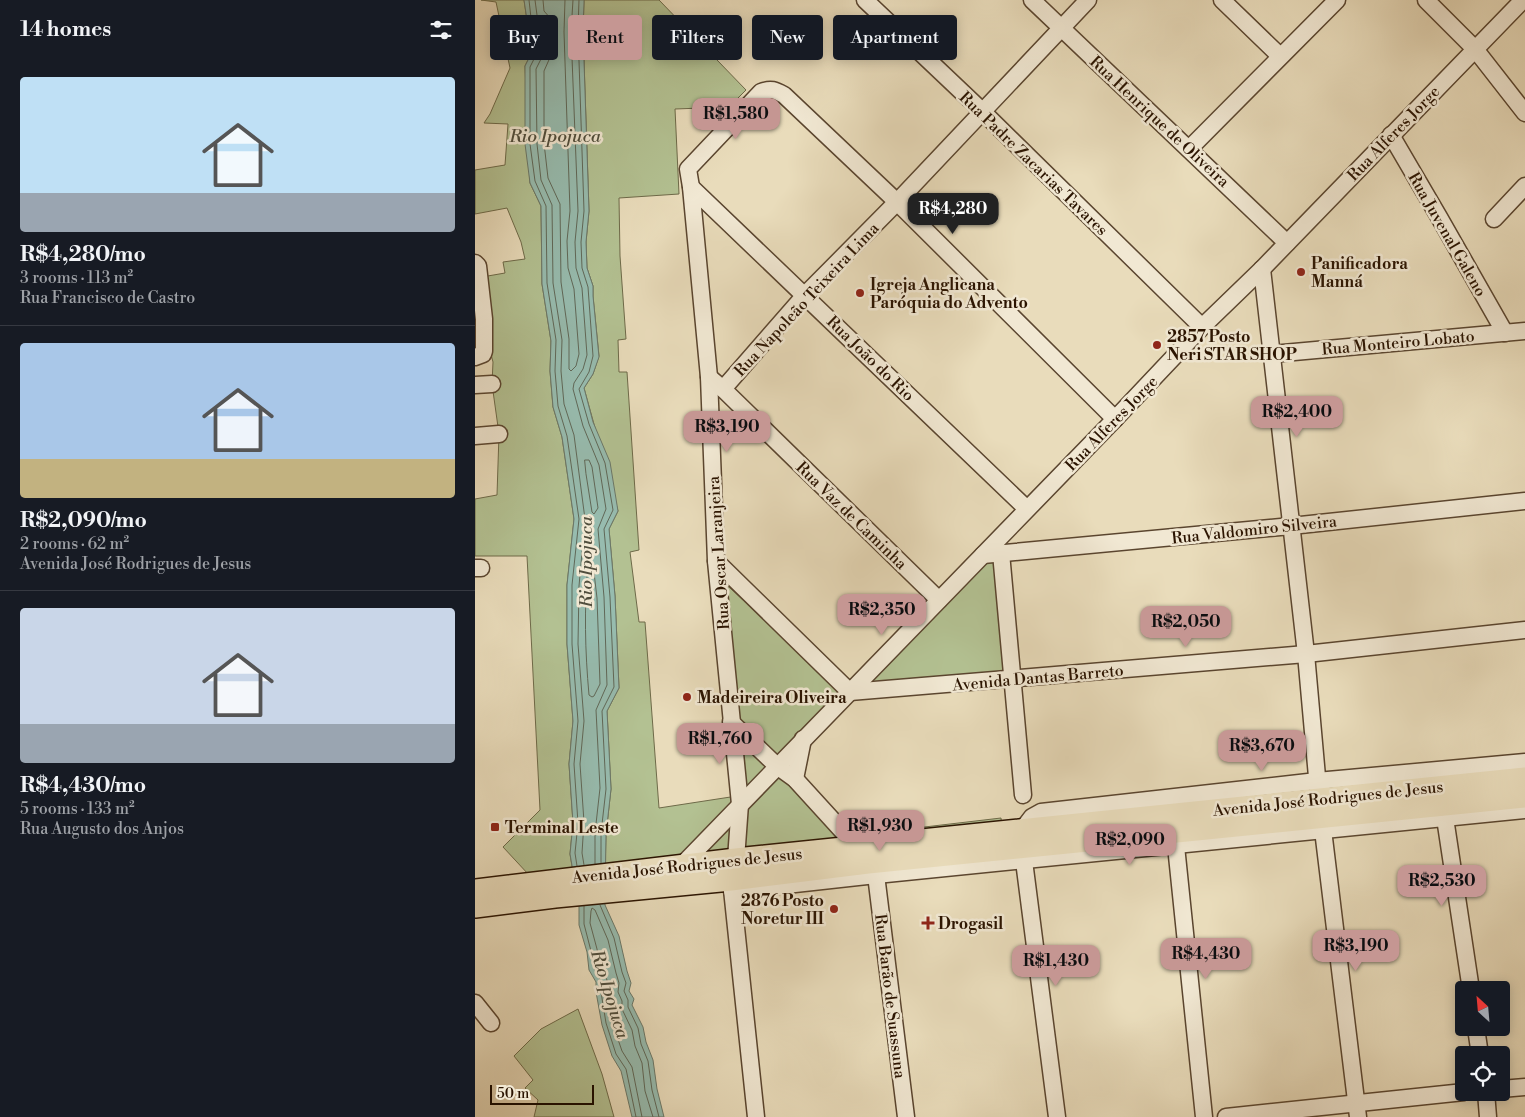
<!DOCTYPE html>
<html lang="en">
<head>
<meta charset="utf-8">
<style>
	:root { --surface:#171b24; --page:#242831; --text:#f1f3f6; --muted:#9ea1a6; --line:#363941; --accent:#c59692 }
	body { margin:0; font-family:"Libre Bodoni",serif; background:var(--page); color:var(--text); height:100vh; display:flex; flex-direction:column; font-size:19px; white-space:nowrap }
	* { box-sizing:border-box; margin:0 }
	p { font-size:16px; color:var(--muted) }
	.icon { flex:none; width:28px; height:28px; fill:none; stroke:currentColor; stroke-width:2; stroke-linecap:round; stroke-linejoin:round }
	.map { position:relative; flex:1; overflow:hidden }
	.sheet { display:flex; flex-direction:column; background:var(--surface); width:475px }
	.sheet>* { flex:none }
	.banner { position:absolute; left:15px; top:15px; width:475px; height:45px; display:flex; gap:10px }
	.needle { width:32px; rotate:334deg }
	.controls { position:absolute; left:980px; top:981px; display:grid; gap:10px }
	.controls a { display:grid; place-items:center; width:55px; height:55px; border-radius:5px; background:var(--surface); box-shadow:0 2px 12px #0003; font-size:25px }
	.scale { position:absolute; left:15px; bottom:12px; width:104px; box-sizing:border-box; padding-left:5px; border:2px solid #2a1300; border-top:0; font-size:14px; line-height:18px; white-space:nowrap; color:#2a1300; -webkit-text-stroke:4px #f1e8d3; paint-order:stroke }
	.price { position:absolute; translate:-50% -42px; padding:0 11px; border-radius:10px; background:var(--accent); color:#111; font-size:16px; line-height:32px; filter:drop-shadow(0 1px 2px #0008) }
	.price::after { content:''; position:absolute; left:50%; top:30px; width:15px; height:11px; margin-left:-8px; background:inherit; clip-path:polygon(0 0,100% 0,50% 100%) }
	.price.active { background:#222; color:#fff }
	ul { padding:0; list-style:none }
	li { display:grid; align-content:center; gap:10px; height:265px; padding:0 20px }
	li+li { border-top:1px solid var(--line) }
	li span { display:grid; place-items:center; height:155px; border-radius:5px; color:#555 }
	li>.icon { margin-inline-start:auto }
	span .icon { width:90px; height:90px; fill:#fffc; stroke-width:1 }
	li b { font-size:21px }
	h2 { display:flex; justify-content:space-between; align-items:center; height:60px; padding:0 20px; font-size:21px }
	.tag { padding:0 18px; border-radius:5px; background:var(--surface); box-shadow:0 2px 12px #0003; font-size:18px; line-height:45px }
	.tag.active { background:var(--accent); color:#111 }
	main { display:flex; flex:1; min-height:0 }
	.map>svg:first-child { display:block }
	.green { fill:#b3c192; stroke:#6e6a49 }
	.water { fill:#97bcaf; stroke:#6b7869 }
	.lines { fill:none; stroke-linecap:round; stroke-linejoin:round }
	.shore { stroke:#606858; stroke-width:1 }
	.minor-casing { stroke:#5a452f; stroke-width:19 }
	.major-casing { stroke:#2a1300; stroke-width:24 }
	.minor { stroke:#f1e8d3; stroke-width:16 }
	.major { stroke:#e9dcbb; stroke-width:21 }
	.poi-dot { fill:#8f2418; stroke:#f1e8d3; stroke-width:2 }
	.labels { text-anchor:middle; stroke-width:5; stroke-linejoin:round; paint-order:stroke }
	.street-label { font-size:16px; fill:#2a1300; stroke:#f1e8d3 }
	.poi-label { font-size:16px; font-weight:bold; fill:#2a1300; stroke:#f1e8d3; text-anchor:start }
	.water-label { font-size:18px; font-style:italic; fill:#504e3d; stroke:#f1e8d3 }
</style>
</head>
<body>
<main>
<section class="sheet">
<h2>14 homes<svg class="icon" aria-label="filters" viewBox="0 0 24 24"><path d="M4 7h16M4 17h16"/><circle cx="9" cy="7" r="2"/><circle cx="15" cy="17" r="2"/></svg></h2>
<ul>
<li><span style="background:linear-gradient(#bfe0f5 75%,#9aa5b1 0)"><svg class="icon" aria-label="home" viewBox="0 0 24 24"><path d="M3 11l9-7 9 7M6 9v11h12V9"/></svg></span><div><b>R$4,280/mo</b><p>3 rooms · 113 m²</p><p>Rua Francisco de Castro</p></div></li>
<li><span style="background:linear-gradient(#a9c7e8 75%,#c2b280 0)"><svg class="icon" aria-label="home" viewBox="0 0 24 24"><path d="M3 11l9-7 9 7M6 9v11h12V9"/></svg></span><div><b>R$2,090/mo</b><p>2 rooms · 62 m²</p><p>Avenida José Rodrigues de Jesus</p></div></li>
<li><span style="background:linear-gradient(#c9d6e8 75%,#9aa5b1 0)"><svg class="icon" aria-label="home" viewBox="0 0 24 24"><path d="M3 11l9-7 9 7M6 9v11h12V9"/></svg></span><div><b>R$4,430/mo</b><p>5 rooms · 133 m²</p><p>Rua Augusto dos Anjos</p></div></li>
</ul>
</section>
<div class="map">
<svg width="1050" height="1117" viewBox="0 0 1050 1117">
	<rect width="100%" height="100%" fill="#e9dcbb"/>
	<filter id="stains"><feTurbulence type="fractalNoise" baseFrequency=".004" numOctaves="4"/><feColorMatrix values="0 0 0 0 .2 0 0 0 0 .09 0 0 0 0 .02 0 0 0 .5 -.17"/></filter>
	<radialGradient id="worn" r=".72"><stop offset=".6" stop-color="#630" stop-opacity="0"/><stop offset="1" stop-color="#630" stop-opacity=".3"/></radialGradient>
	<!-- green -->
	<g class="green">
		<path d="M6 0H49L52 20 60 29 59 48 50 66 55 183 66 206 67 284 76 341 75 371 78 407 87 437 99 519 92 585V644L98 721 94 764 98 823 95 854 99 878 54 875 28 847 65 810 52 556H0V499L22 495 24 434 17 384 18 362 13 343 7 277 30 273 28 262 50 259 46 242 32 208 0 214V170L30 165 33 124 9 123 15 114 35 68 21 2Z"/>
		<path d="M109 0H184L271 90 240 121 227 108 200 109 204 194 144 198 145 256 151 339 143 340 144 372H152L164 550 155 552 164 622H170L184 808 262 796 206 863 130 874 131 834 136 789 132 711 144 688 140 596 134 529 143 511 109 388 118 374 124 356 118 296V286L112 268 111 242 114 211 108 31Z"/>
		<path d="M522 558 532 675 394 685 391 682 509 560Z"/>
		<path d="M243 577 369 693 302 763 258 720Z"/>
		<path d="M258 725 300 766 266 801Z"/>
		<path d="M302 768 379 846 270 856 267 805Z"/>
		<path d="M264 807 259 857 210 863Z"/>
		<path d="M526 818 527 828 417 839 407 832Z"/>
		<path d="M103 1009 127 1074 139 1117H59L63 1100 50 1088 58 1080 39 1056 66 1029Z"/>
	</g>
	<!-- water -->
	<path class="water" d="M49 0H109V3L108 31 114 211 111 242 112 268 118 286V296L124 357 118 374 109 388 118 422 135 462 143 511 134 529 140 596 144 688 132 711 136 789 131 834 130 905 144 936 152 971 156 983 154 991 159 999 157 1005 168 1027 171 1042 178 1060 182 1089 189 1117H157L146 1071 137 1056 127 1025 121 992V982L114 970 112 952 104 925V906L95 854 98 823 94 764 98 721 92 644V585L99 519 87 437 78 407 75 371 76 341 67 284 66 206 55 183 50 144V66L59 48 60 29 52 20Z"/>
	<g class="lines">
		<!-- shore -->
		<g class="shore">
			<path d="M54 0 56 18 63 26 65 29 64 49 55 67V144L60 181 71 206 72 283 81 340 80 371 83 406 92 436 104 519 97 585V644L103 721 99 764 103 823 100 853 102 866"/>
			<path d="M60 0 62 15 69 23 71 29 70 51 61 69 62 144 66 180 77 205 78 283 87 340 86 371 89 404 99 435 110 519 104 586 103 644 109 721 105 764 109 822 107 853 109 865"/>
			<path d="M68 0 69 11 76 19 78 29 77 53 69 71V143L73 178 85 204 86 282 94 339V369L96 371 101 366 104 354 99 289 93 268 92 241 95 211 89 32 90 0"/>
			<path d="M98 0 96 32 103 211 100 242 101 268 107 288 112 355 108 369 99 383 98 389 108 426 124 465 131 509 123 529 129 597 132 685 121 710 125 788 120 833V864"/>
			<path d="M104 0 103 31 109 211 106 242 107 268 113 287 118 356 114 372 104 389 114 424 130 463 138 510 129 529 135 597 139 687 127 711 131 789 126 833V863"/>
			<path d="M110 460H114L117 467 123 508 119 514 117 512 111 474Z"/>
			<path d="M115 562 118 564 122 598 125 684 119 696 117 697 114 695C110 651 109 608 113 564Z"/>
			<path d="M125 905 139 938 147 972 151 983 149 991 153 1000V1007L163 1028 166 1044 173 1061 177 1090 184 1117"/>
			<path d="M109 906V924L116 951 119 968 126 981V992L131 1023 141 1054 151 1069 161 1117"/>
			<path d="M167 1117 157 1067 147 1051 137 1022 132 992V980L125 966 122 949 115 923 116 911 117 908 120 910 133 940 141 973 144 983 143 992 147 1001V1009L157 1030 160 1046 167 1063 170 1091 178 1117"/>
		</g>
		<defs>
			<g id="minor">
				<path d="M390 0 507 111 727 327"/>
				<path d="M557 0 812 243"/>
				<path d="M747 0 805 56"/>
				<path d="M951 0 1000 49 1050 113"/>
				<path d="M916 135 964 217 1030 333"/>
				<path d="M714 149 862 0"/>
				<path d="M216 187 552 509"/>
				<path d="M1019 219 1050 186"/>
				<path d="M0 263 3 266 9 319V351L8 354 0 357"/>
				<path d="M787 269 831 654 844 799"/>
				<path d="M797 354 1050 331"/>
				<path d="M234 377 248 389 330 295 422 202 613 0"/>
				<path d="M0 385 17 384"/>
				<path d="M248 389 464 600"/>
				<path d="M0 436 24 434"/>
				<path d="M526 553 548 795"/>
				<path d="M508 555 816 526 1050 501"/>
				<path d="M241 561 375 692 831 654 1050 630"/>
				<path d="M0 568H6"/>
				<path d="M256 722 302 766 320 779 382 847 401 875 431 1117"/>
				<path d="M320 779 328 739"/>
				<path d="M970 818 996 990"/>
				<path d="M547 830 557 817 566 812 842 781 1050 762"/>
				<path d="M848 830 883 1117"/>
				<path d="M701 846 729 1117"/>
				<path d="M549 861 582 1117"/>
				<path d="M207 865 640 419 727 327 787 269 1048 0"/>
				<path d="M257 891 401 875 1050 810"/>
				<path d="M0 1003 16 1023"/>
				<path d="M1001 1028 1005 1055"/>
				<path d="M1026 1089 1050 1087"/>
				<path d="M1011 1092 1013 1117"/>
				<path d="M281 1117 256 880 261 859 265 804 241 561 234 377 216 187 213 169 286 92C296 88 300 90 309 95L422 202 640 419"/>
				<path d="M751 1117 989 1092"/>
			</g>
			<g id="major">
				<path d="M0 890 261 859 1050 778"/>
				<path d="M0 907 80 897 256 880 393 863 1050 797"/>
			</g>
		</defs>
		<!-- minor casing -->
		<use href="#minor" class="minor-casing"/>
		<!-- major casing -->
		<use href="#major" class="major-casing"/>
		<!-- minor -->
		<use href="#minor" class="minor"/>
		<!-- major -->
		<use href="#major" class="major"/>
	</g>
	<!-- markers -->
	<g class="poi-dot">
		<circle cx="826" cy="272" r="5"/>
		<circle cx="385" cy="293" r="5"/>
		<circle cx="682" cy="345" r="5"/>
		<circle cx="212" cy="697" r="5"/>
		<rect x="15" y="822" width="10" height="10" rx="2.5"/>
		<circle cx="359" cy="909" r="5"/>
		<path d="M450.5 915.5h5v5h5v5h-5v5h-5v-5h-5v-5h5z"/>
	</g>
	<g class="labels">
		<!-- street labels -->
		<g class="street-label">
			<text transform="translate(685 121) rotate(43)" y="6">Rua Henrique de Oliveira</text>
			<text transform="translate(918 133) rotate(-46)" y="6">Rua Alferes Jorge</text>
			<text transform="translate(559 163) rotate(44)" y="6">Rua Padre Zacarias Tavares</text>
			<text transform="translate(973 234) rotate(60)" y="6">Rua Juvenal Galeno</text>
			<text transform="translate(331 299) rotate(-47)" y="6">Rua Napoleão Teixeira Lima</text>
			<text transform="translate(923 342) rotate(-5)" y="6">Rua Monteiro Lobato</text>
			<text transform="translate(396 358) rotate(44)" y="6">Rua João do Rio</text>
			<text transform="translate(636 423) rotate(-46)" y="6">Rua Alferes Jorge</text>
			<text transform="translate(377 515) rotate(44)" y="6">Rua Vaz de Caminha</text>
			<text transform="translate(779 529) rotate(-6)" y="6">Rua Valdomiro Silveira</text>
			<text transform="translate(243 553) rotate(-94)" y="6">Rua Oscar Laranjeira</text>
			<text transform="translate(563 677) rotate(-5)" y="6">Avenida Dantas Barreto</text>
			<text transform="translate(853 798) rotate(-6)" y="6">Avenida José Rodrigues de Jesus</text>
			<text transform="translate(212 865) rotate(-6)" y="6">Avenida José Rodrigues de Jesus</text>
			<text transform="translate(416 996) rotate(83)" y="6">Rua Barão de Suassuna</text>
		</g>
		<!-- poi labels -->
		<g class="poi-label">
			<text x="836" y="269">Panificadora<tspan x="836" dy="18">Manná</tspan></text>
			<text x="395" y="290">Igreja Anglicana<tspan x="395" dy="18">Paróquia do Advento</tspan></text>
			<text x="692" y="342">2857 Posto<tspan x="692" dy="18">Neri STAR SHOP</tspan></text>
			<text x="222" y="703">Madeireira Oliveira</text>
			<text x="30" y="833">Terminal Leste</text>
			<text x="349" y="906" text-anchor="end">2876 Posto<tspan x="349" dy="18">Noretur III</tspan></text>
			<text x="463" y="929">Drogasil</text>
		</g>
		<!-- water labels -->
		<g class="water-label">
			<text x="80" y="142">Rio Ipojuca</text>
			<text transform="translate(111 562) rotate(-90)" y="6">Rio Ipojuca</text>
			<text transform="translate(135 994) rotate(73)" y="6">Rio Ipojuca</text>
		</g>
	</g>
	<rect width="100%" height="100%" filter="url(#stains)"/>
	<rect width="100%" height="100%" fill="url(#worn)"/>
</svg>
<div class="controls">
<a><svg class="needle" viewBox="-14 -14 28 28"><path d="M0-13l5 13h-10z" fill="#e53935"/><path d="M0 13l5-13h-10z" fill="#9ea1a6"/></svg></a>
<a><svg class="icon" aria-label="locate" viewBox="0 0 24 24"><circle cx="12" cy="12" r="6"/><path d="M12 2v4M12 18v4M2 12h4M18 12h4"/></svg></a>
</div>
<div class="scale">50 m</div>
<b class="price" style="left:261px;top:140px">R$1,580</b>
<b class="price active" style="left:478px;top:235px">R$4,280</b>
<b class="price" style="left:822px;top:438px">R$2,400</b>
<b class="price" style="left:252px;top:453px">R$3,190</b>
<b class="price" style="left:407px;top:636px">R$2,350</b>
<b class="price" style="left:711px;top:648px">R$2,050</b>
<b class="price" style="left:245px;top:765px">R$1,760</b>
<b class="price" style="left:787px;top:772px">R$3,670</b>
<b class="price" style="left:405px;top:852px">R$1,930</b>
<b class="price" style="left:655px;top:866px">R$2,090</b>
<b class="price" style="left:967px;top:907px">R$2,530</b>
<b class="price" style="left:881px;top:972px">R$3,190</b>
<b class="price" style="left:731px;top:980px">R$4,430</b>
<b class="price" style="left:581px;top:987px">R$1,430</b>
<div class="banner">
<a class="tag">Buy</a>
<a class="tag active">Rent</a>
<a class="tag">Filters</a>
<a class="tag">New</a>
<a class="tag">Apartment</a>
</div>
</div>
</main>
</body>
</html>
